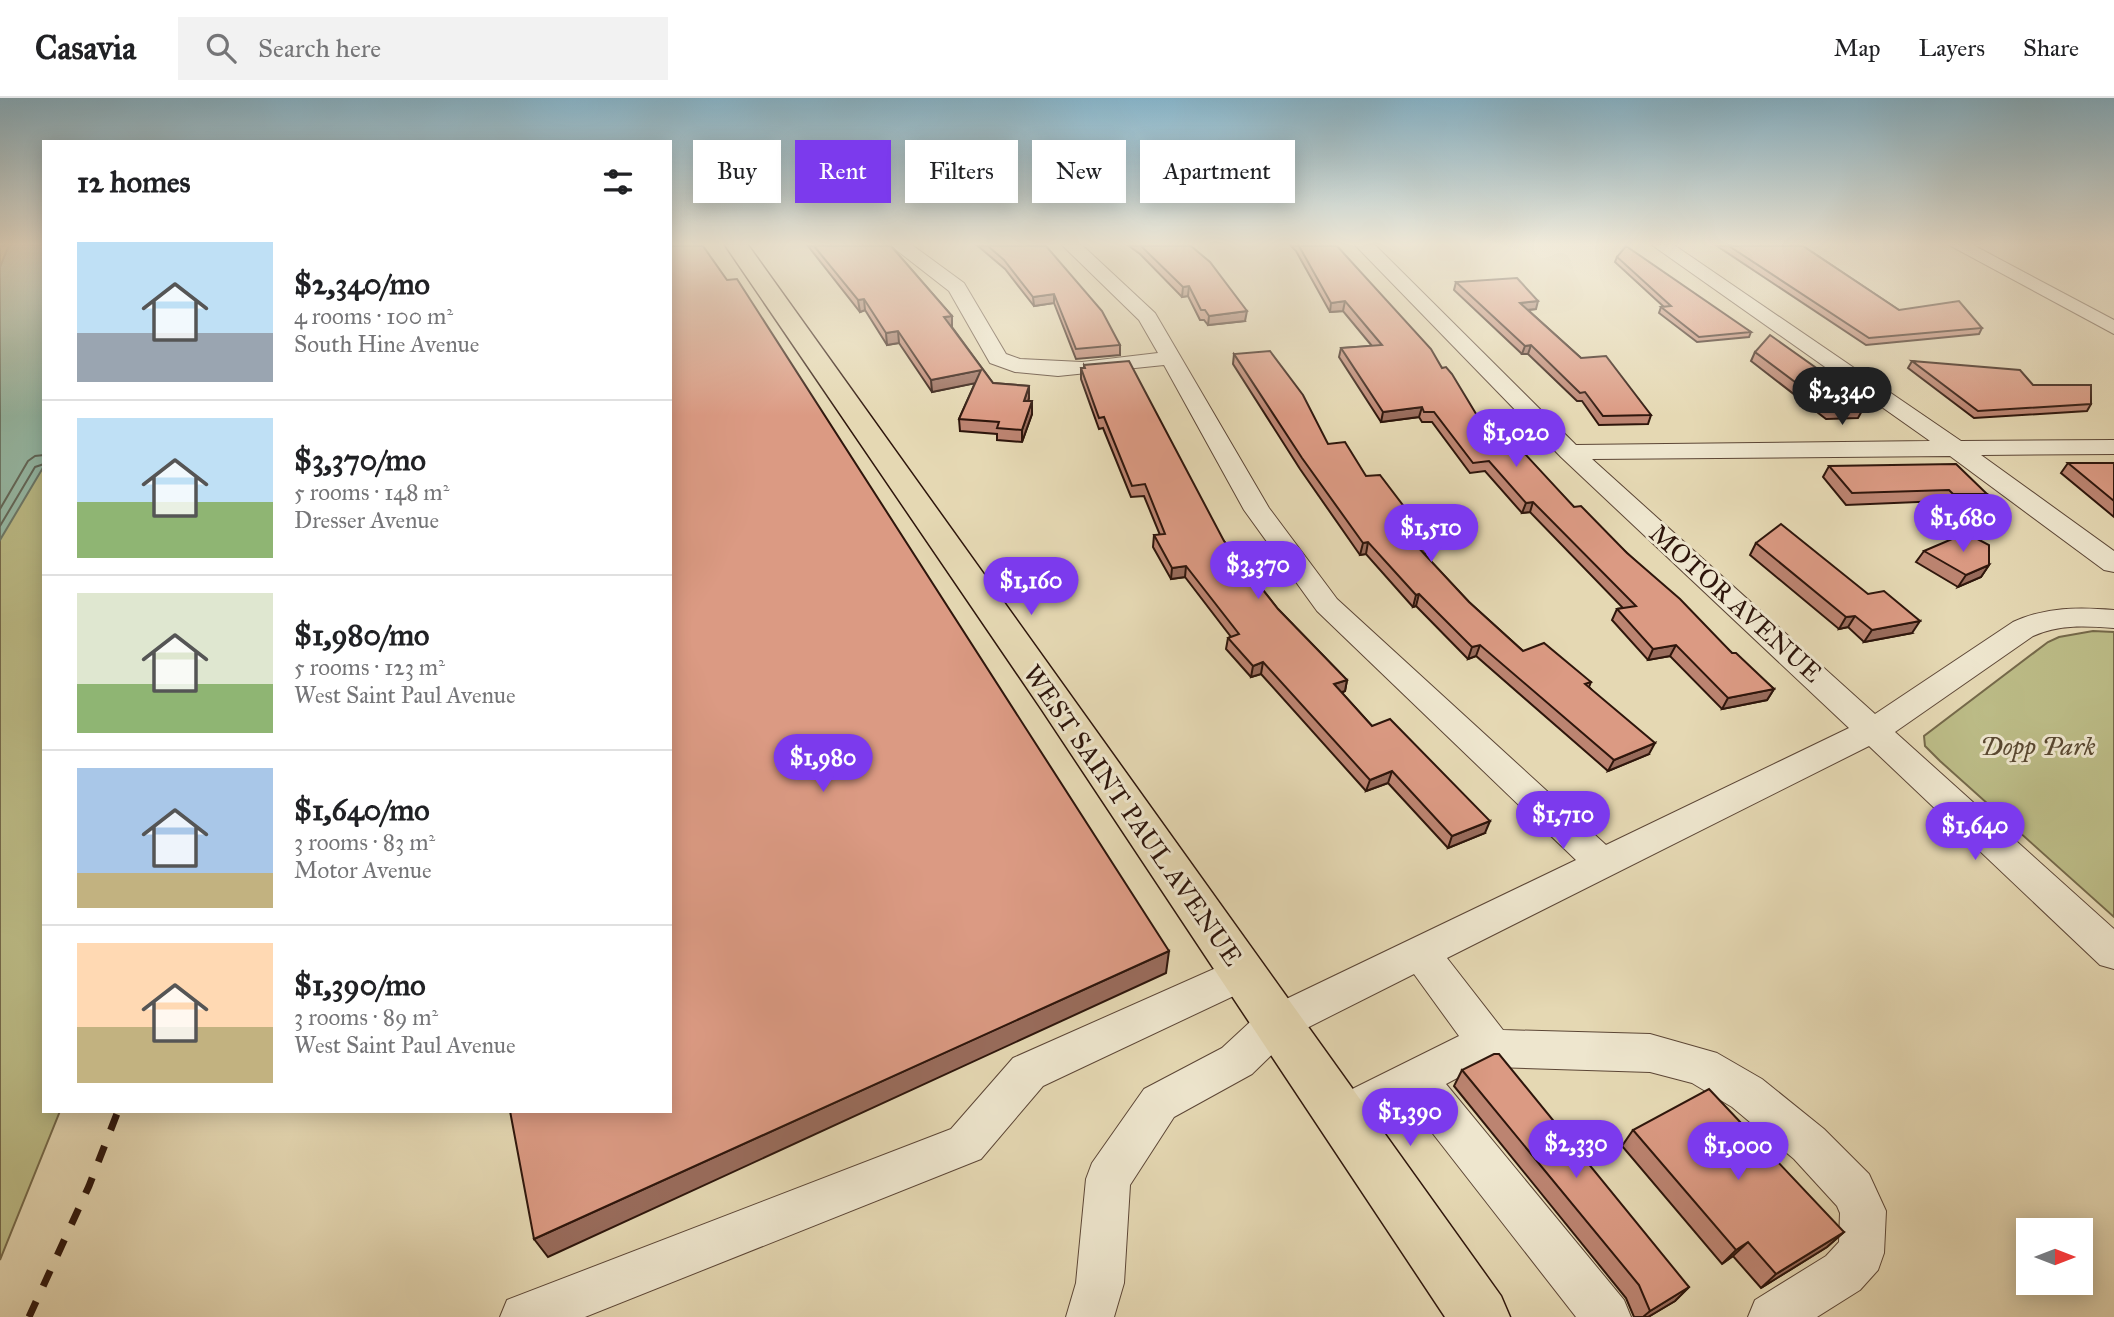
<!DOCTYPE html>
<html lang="en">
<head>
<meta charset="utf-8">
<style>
	:root { --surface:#fff; --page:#f2f2f2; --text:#202124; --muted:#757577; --line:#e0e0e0; --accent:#7c3aed }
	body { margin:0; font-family:"IM FELL Great Primer",serif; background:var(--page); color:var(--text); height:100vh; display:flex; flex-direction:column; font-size:26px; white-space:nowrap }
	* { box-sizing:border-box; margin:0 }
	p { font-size:23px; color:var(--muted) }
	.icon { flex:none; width:38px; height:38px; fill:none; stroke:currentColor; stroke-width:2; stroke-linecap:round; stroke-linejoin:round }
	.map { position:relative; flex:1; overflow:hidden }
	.details { position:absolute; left:42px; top:42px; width:630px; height:973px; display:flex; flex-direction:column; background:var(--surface); border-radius:0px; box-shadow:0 4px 18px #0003 }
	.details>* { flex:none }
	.banner { position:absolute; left:693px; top:42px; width:665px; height:63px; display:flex; gap:14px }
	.needle { width:46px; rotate:90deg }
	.fabs { position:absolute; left:2016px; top:1120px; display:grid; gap:14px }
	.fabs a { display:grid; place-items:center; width:77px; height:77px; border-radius:0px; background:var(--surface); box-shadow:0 4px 18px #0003; font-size:35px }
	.price { position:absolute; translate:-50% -60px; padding:0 16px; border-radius:24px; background:var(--accent); color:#fff; font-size:23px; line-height:46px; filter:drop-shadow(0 2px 4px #0008) }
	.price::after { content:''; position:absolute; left:50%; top:42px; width:21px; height:16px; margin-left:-10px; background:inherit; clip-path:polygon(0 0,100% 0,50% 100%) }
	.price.active { background:#222; color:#fff }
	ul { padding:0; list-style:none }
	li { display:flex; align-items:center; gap:21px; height:175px; padding:0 35px }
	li+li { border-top:2px solid var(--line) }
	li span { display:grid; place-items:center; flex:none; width:196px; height:140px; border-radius:0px; color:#555 }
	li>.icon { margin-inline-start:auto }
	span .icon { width:84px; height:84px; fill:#fffc; stroke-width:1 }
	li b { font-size:30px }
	h2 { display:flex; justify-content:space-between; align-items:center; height:84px; padding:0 35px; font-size:30px }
	.pill { padding:0 24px; border-radius:0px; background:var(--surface); box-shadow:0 4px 18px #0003; font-size:24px; line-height:63px }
	.pill.active { background:var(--accent); color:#fff }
	header { display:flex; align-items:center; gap:42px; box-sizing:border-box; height:98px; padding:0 35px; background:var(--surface); border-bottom:2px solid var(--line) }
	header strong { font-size:33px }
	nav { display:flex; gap:38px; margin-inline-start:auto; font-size:24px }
	.search { width:490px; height:63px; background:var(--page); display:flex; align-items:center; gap:18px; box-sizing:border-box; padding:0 24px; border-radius:0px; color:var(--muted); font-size:26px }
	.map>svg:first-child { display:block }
	.green { fill:#bcbc87; stroke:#75694a; stroke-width:2 }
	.water { fill:#96bba8; stroke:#6c796a; stroke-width:2 }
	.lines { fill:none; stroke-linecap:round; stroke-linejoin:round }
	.shore { stroke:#62685a; stroke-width:2 }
	.minor-casing { stroke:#5c4636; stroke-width:2 }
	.major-casing { stroke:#2e160c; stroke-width:3 }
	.minor { fill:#eee6ce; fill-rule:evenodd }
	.major { fill:#e5d8b3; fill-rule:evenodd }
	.rail { stroke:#2e160c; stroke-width:7; stroke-dasharray:17 17; stroke-linecap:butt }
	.wall { fill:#bc8471; stroke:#2e160c; stroke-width:2 }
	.shaded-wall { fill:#996c5c; stroke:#2e160c; stroke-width:2 }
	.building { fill:#db9a83; stroke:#2e160c; stroke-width:2 }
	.labels { text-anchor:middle; stroke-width:6; stroke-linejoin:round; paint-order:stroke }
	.street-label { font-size:26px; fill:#2e160c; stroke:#eee6ce }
	.park-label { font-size:26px; font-style:italic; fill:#594831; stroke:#eee6ce }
</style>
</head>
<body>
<header>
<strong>Casavia</strong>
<div class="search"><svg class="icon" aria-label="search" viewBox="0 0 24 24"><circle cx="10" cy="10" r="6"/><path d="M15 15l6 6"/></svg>Search here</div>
<nav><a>Map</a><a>Layers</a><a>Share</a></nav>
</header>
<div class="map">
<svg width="2114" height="1219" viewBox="0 0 2114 1219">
	<rect width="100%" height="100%" fill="#e5d8b3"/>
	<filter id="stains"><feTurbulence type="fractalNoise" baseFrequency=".00286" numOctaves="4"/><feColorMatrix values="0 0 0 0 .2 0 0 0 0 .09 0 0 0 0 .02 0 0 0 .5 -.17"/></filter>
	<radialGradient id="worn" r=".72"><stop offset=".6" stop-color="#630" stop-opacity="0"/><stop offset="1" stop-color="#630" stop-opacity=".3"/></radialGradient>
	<!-- green -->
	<g class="green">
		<path d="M44 147V1013H60L0 1162V148Z"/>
		<path d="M2093 533 2114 534V819L1940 663 1925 648 1924 638 2048 544 2059 539Z"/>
	</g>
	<!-- water -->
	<path class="water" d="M9 147H44V368L0 442V169Z"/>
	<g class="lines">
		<!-- shore -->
		<g class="shore">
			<path d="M0 411 28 363 35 358 44 357"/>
			<path d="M0 428 35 369 44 366"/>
		</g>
		<defs>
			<g id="minor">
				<path d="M890 147H912L964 185 1006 256 1020 261 1082 264 1158 255 1139 222 1062 147H1082L1155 215 1269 410 1337 501 1606 747 1849 630 1561 359 1355 147H1375L1576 347 1930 343 1652 147H1674L1961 343 2114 342V356L1981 357 2114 453V474L2104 472 1950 358 1592 361 1875 616 2013 524C2045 509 2079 509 2114 512V530C2087 528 2059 526 2033 538L1895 634 2114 831V871L2100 867 1869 648 1447 860 1503 932 1650 936 1717 955 1762 981 1824 1031 1869 1076 1886 1113 1884 1155 1878 1172 1860 1192 1817 1219H1748L1755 1202 1826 1158 1839 1144 1840 1115 1837 1108 1794 1061 1732 1009 1692 985 1650 974 1493 969 1476 970 1446 986 1624 1202 1631 1219H1576L1409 1005 1341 1038 1326 1032 1319 1018 1326 1004 1459 938 1414 876 1291 938 1252 976 1174 1019 1130 1087 1124 1185 1114 1219H1066L1076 1185 1086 1081 1092 1065 1144 991 1222 950 1263 912 1576 762 1317 513 1244 412 1164 267 1058 278 1015 274 990 265 949 193Z"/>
				<path d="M1949 147H1973L2114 222V236Z"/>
				<path d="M1243 858 1257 863 1262 875 1257 887 1043 988 981 1061 585 1219H500L507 1202 951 1031 1013 960Z"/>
			</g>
			<path id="major" d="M725 147H748L1501 1198 1510 1219H1445L1042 612Z"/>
		</defs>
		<!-- minor casing -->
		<use href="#minor" class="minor-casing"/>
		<!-- major casing -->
		<use href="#major" class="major-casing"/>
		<!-- minor -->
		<use href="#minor" class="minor"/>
		<!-- major -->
		<use href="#major" class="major"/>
		<!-- rail -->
		<path class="rail" d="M29 1219 89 1088 118 1013"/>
	</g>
	<!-- wall -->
	<g class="wall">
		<path d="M808 148H891L952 218V229L993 285 1029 288V300L1028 303 1032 316 1022 344 997 342V336L960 333 959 321 975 285 932 294 899 245 887 247 865 212 860 214Z"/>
		<path d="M978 148H1046L1120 247V257L1076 261 1054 205 1034 208 1005 171Z"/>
		<path d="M1129 148H1191L1245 223 1208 227 1204 222H1200L1188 198 1182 199 1140 156Z"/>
		<path d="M1291 148H1337L1442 270 1487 334 1510 344 1574 409 1627 455 1732 555 1774 591 1767 602 1722 611 1670 558 1648 562 1612 522 1617 511 1623 510 1530 414 1522 415 1485 373 1470 375 1432 324H1422L1419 319 1381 324 1339 259 1341 250 1372 248 1343 213 1330 214 1296 153Z"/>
		<path d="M1717 148H1803L1899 212 1982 230 1979 236 1866 247Z"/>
		<path d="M1617 159 1751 234 1749 239 1697 244 1659 215 1661 209H1664L1615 164Z"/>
		<path d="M1456 184 1536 211 1528 212 1581 260 1651 317 1648 326 1599 327 1582 303H1577L1528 256H1522L1454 192Z"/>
		<path d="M1755 254 1863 311 1858 320 1826 321 1751 263Z"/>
		<path d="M1234 256 1328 346 1366 378 1428 455 1424 456 1469 504 1523 553 1591 584 1589 589 1649 656 1608 673 1476 558 1468 561 1416 508 1413 509 1366 456 1360 457 1300 371 1233 266Z"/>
		<path d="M1912 263 2033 287 2091 306 2087 313 1974 320 1908 270Z"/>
		<path d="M1084 267 1278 511 1347 582 1345 593 1342 595 1372 628 1485 735 1448 750 1388 685 1366 693 1261 576 1251 579 1226 551 1228 540 1231 539 1185 479 1171 481 1153 449 1154 437H1160L1144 398 1131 399 1103 330 1099 331 1081 281V270H1084Z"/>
		<path d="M2068 365H2114V419L2061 375Z"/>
		<path d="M1829 368 1987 396 1980 407H1946L1942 403 1846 407 1823 379Z"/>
		<path d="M1756 445 1912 535 1864 544 1848 529 1839 531 1750 457Z"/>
		<path d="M1924 453 1989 467 1981 479 1958 489 1916 464Z"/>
		<path d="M1462 972 1689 1189 1675 1203 1648 1219H1634L1626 1200 1454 988Z"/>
		<path d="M1633 1032 1844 1134 1827 1149 1761 1190 1733 1158 1722 1166 1622 1048Z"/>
	</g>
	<!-- shaded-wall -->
	<g class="shaded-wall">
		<path d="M1189 188 1188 198 1182 199 1183 189Z"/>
		<path d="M1054 196V205L1034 208 1033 199Z"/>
		<path d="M864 201 865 212 860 214 858 202Z"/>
		<path d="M1345 203 1343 213 1330 214 1331 205Z"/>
		<path d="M1538 203 1536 211 1517 213 1520 205Z"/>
		<path d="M1247 213 1245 223 1208 227 1209 218Z"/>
		<path d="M952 218V229L945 230 944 219Z"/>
		<path d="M898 233 899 245 887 247 886 235Z"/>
		<path d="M1531 247 1528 256H1522L1525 248Z"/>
		<path d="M981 272V284L932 294 931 282Z"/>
		<path d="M1029 288V300L1024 315V303Z"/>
		<path d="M1032 303V316L1022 344V332Z"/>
		<path d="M1422 309 1419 319 1381 324 1383 314Z"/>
		<path d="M1533 404 1530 414 1522 415 1526 405Z"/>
		<path d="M1368 444 1366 456 1360 457 1363 445Z"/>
		<path d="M1431 444 1428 455 1412 458 1415 446Z"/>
		<path d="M1989 467 1981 479 1958 489 1966 477Z"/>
		<path d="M1186 468 1185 479 1171 481 1172 470Z"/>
		<path d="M1419 496 1416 508 1413 509 1416 497Z"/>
		<path d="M1855 518 1848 529 1839 531 1846 519Z"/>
		<path d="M1920 523 1912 535 1864 544 1872 532Z"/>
		<path d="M1480 547 1476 558 1468 561 1472 549Z"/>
		<path d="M1676 547 1670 558 1648 562 1653 551Z"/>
		<path d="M1263 564 1261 576 1251 579 1253 568Z"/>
		<path d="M1347 582 1345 593 1331 598 1334 586Z"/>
		<path d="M1774 591 1767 602 1722 611 1728 600Z"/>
		<path d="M1655 645 1649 656 1608 673 1614 662Z"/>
		<path d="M1392 673 1388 685 1366 693 1370 682Z"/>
		<path d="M1490 723 1485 735 1448 750 1452 738Z"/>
		<path d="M1169 853 1166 875 548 1159 534 1141Z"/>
		<path d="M1844 1134 1827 1149 1761 1190 1776 1176Z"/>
		<path d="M1748 1144 1733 1158 1722 1166 1736 1152Z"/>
		<path d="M1689 1189 1675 1203 1648 1219H1643L1650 1213Z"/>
	</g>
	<!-- building -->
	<g class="building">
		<path d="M670 148H703L727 182 737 181 1169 853 534 1141 510 1013H670Z"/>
		<path d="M814 148H891L952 218 944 219 993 285 1029 288 1024 303H1032L1022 332 997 330 999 324 959 321 981 272 931 282 898 233 886 235 864 201 858 202Z"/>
		<path d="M988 148H1046L1102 213 1120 247 1076 251 1054 196 1033 199 1004 162Z"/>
		<path d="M1141 148H1191L1210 164 1247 213 1209 218 1205 212H1201L1189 188 1183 189Z"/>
		<path d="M1299 148H1337L1431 251 1442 270 1446 269 1452 276 1487 334 1501 333 1510 344 1513 343 1574 409 1581 408 1627 455 1680 501 1732 555H1736L1774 591 1728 600 1676 547 1653 551 1617 511 1636 508 1533 404 1526 405 1489 363 1473 365 1434 314H1424L1422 309 1383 314 1341 250 1382 247 1345 203 1331 205Z"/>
		<path d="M1626 148 1751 234 1699 239 1661 209 1671 208 1617 159Z"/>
		<path d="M1729 148H1803L1899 212 1959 203 1982 230 1869 240Z"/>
		<path d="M1517 180 1538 203 1520 205 1581 260 1606 258 1651 317 1603 318 1585 294 1580 295 1531 247 1525 248 1456 184Z"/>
		<path d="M1770 237 1822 274 1863 311H1831L1755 254Z"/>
		<path d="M1270 253 1303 297 1328 346 1345 344 1366 378 1380 377 1431 444 1415 446 1469 504 1523 553 1544 545 1591 584 1585 586 1655 645 1614 662 1480 547 1472 549 1419 496 1416 497 1368 444 1363 445 1302 360 1234 256Z"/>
		<path d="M1129 263 1224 443 1278 511 1347 582 1334 586 1372 628 1390 621 1490 723 1452 738 1392 673 1370 682 1263 564 1253 568 1228 540 1239 536 1186 468 1172 470 1154 437 1165 436 1145 386 1132 388 1104 319 1099 320 1081 270H1085L1084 267Z"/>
		<path d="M1912 263 2020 272 2033 287H2091V306L1978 313Z"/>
		<path d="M2068 365H2114V403Z"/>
		<path d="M1956 366 1987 396H1953L1949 392 1852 395 1829 368Z"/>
		<path d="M1781 426 1868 496 1884 493 1920 523 1872 532 1855 518 1846 519 1756 445Z"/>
		<path d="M1966 435 1989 447V467L1966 477 1924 453Z"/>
		<path d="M1494 956H1499L1689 1189 1650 1213 1639 1187 1462 972Z"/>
		<path d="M1709 991 1844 1134 1776 1176 1748 1144 1736 1152 1633 1032Z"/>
	</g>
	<!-- sky -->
	<linearGradient id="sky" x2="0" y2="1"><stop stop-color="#87b7ce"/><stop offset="0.46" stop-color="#f3eddd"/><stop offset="1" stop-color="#f3eddd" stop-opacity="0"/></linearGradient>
	<rect width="2114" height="318" fill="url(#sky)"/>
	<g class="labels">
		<!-- street labels -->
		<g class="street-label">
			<text transform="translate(1736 505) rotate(42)" y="9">MOTOR AVENUE</text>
			<text transform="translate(1133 717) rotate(55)" y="9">WEST SAINT PAUL AVENUE</text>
		</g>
		<!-- park labels -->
		<g class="park-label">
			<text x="2038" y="657">Dopp Park</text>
		</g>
	</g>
	<rect width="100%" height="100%" filter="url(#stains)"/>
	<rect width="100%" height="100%" fill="url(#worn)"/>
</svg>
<div class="fabs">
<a><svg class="needle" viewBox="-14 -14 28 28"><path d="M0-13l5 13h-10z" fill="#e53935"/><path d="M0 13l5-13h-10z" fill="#757577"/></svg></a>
</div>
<b class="price active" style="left:1842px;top:329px">$2,340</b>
<b class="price" style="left:1516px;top:371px">$1,020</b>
<b class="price" style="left:1963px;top:456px">$1,680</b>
<b class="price" style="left:1431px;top:466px">$1,510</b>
<b class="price" style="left:1258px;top:503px">$3,370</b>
<b class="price" style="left:1031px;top:519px">$1,160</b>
<b class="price" style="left:823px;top:696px">$1,980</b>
<b class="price" style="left:1563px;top:753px">$1,710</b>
<b class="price" style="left:1975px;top:764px">$1,640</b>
<b class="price" style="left:1410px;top:1050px">$1,390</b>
<b class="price" style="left:1576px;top:1082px">$2,330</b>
<b class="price" style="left:1738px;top:1084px">$1,000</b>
<div class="banner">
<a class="pill">Buy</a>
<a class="pill active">Rent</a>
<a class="pill">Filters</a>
<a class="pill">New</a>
<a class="pill">Apartment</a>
</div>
<section class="details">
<h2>12 homes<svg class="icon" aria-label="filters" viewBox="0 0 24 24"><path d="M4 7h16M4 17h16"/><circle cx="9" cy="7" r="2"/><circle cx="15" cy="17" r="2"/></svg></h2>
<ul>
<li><span style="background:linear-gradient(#bfe0f5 65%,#9aa5b1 0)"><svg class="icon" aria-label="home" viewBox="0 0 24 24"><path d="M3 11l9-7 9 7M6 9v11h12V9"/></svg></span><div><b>$2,340/mo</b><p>4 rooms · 100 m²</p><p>South Hine Avenue</p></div></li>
<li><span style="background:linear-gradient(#bfe0f5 60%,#8fb573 0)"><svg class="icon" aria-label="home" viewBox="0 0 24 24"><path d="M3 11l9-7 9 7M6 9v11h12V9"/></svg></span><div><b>$3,370/mo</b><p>5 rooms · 148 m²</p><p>Dresser Avenue</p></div></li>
<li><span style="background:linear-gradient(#dfe7d0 65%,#8fb573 0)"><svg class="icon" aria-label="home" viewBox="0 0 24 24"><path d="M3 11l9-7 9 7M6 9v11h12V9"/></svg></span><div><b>$1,980/mo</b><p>5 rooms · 123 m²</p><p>West Saint Paul Avenue</p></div></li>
<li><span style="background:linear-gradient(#a9c7e8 75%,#c2b280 0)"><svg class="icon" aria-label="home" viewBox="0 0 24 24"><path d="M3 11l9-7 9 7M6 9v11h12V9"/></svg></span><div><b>$1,640/mo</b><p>3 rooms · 83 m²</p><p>Motor Avenue</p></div></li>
<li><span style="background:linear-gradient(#ffd9b3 60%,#c2b280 0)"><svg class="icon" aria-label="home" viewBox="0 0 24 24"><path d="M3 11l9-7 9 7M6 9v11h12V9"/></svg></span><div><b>$1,390/mo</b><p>3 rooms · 89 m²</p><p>West Saint Paul Avenue</p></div></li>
</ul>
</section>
</div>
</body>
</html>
